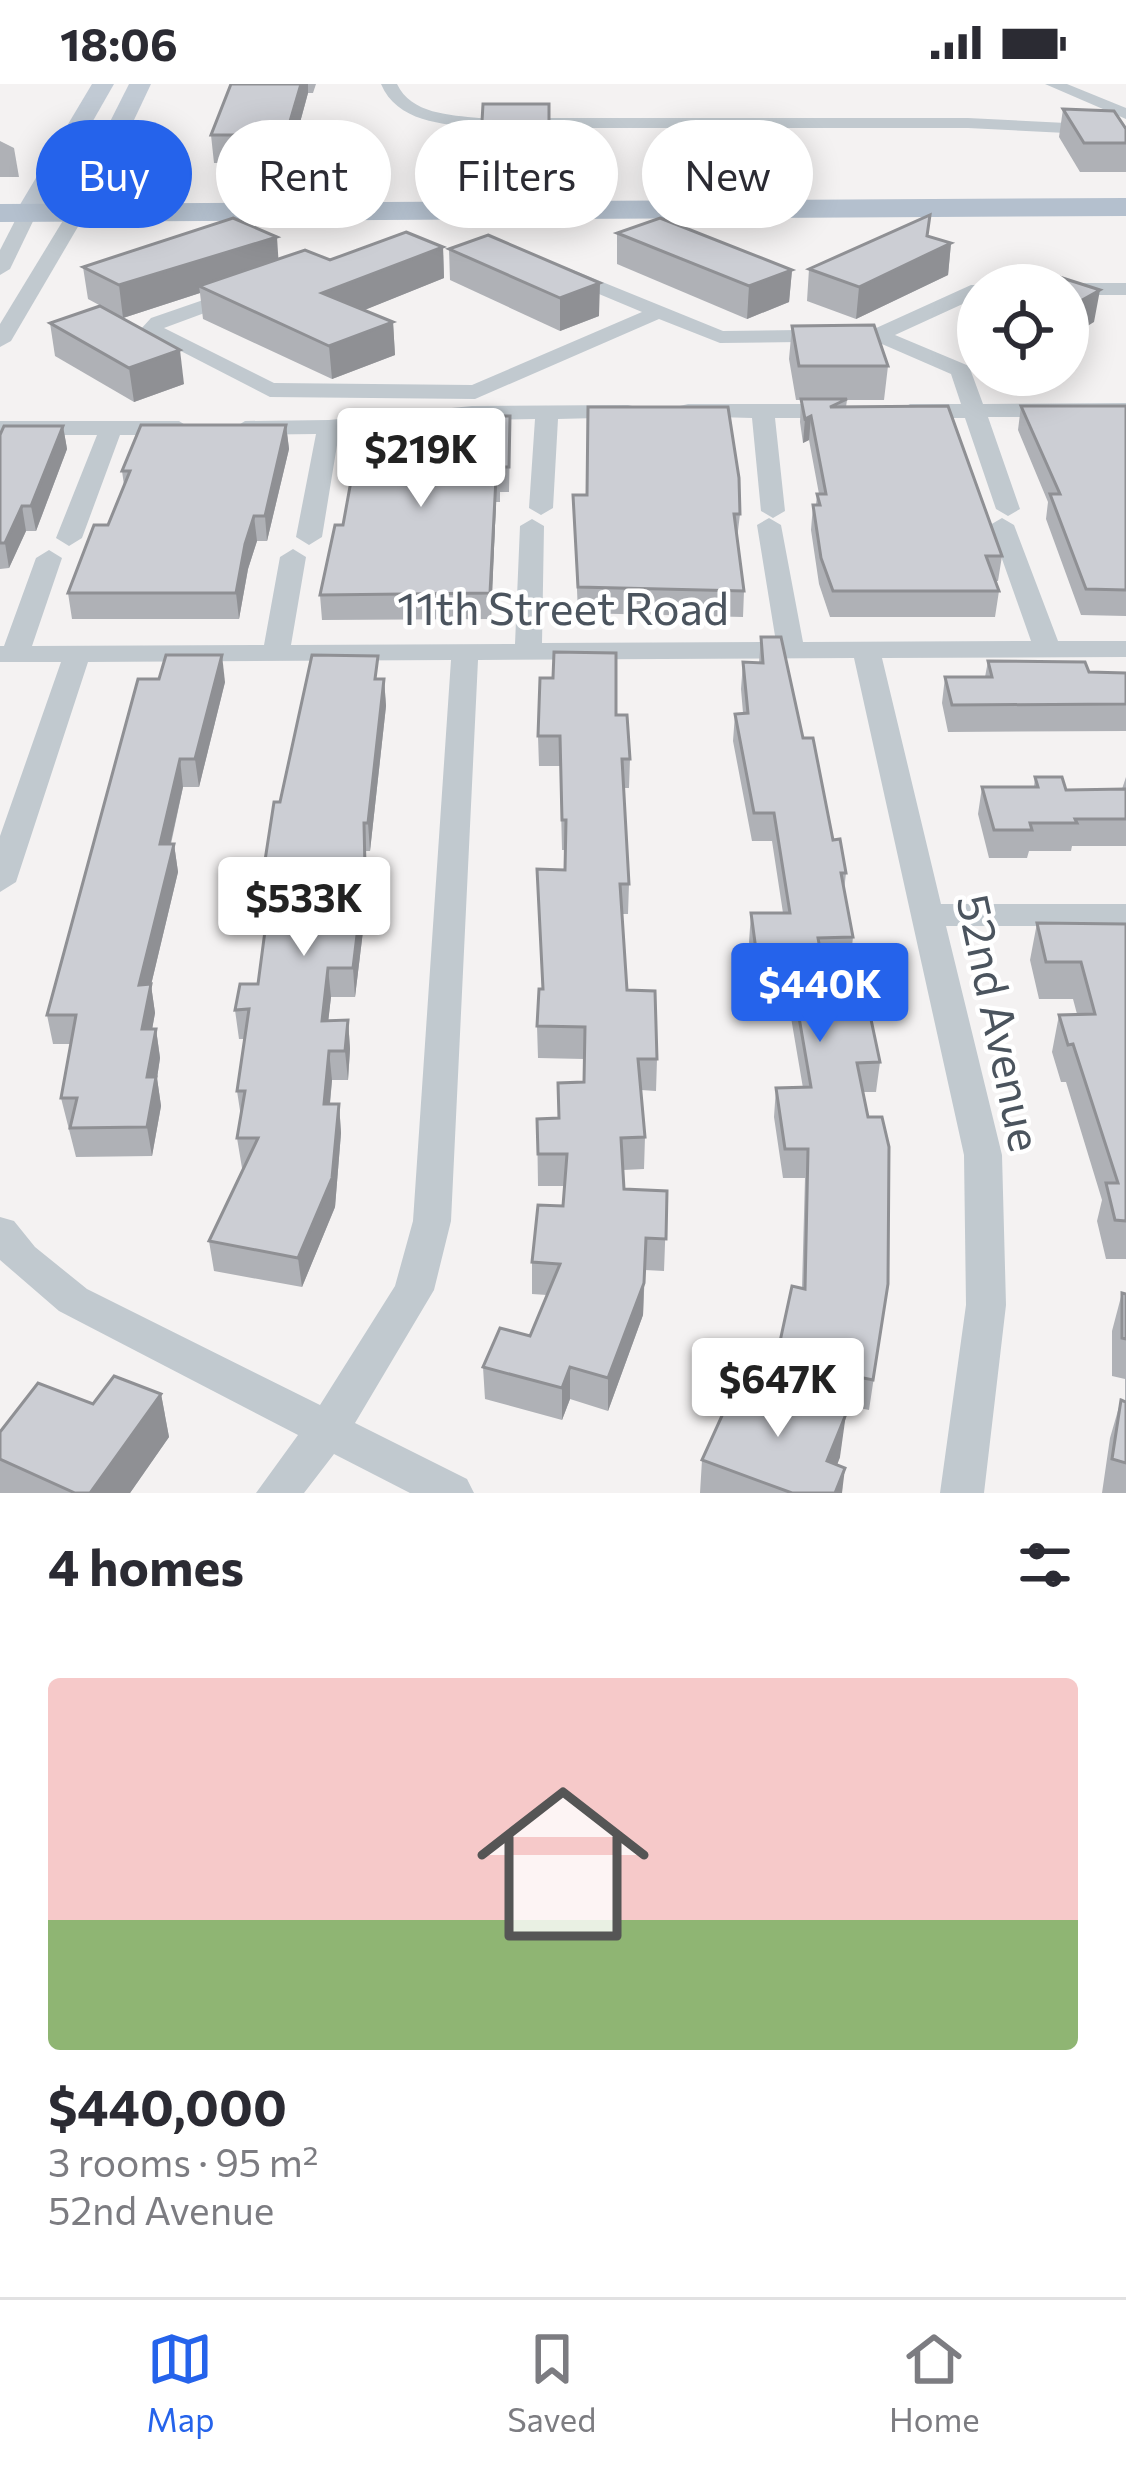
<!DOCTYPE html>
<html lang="en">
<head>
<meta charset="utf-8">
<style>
	:root { --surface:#fff; --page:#f2f2f3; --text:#2b2b33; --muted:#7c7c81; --line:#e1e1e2; --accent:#2563eb }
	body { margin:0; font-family:Commissioner,sans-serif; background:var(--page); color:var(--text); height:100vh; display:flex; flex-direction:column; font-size:45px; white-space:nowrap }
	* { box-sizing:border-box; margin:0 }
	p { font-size:39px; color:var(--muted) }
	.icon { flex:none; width:66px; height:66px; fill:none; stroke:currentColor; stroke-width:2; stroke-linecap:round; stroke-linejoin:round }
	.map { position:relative; height:1409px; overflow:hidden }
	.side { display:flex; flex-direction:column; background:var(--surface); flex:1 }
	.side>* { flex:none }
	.top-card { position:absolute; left:36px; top:36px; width:1056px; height:108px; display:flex; gap:24px }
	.tools { position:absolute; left:957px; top:180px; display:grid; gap:24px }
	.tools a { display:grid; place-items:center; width:132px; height:132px; border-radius:50%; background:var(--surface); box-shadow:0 6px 30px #0003; font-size:60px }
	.price { position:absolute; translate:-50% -102px; padding:0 27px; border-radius:12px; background:#fff; color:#222; font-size:39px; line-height:78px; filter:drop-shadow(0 3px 6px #0008) }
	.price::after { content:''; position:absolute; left:50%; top:72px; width:36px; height:27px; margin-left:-18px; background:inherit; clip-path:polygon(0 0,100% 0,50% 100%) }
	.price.current { background:var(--accent); color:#fff }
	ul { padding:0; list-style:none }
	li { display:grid; align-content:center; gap:24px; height:636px; padding:0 48px }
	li+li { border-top:3px solid var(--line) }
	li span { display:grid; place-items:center; height:372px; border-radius:12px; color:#555 }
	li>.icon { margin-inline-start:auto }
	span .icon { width:216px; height:216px; fill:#fffc; stroke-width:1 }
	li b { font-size:51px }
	h2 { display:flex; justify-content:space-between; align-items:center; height:144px; padding:0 48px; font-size:51px }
	.pill { padding:0 42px; border-radius:54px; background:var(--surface); box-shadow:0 6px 30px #0003; font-size:42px; line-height:108px }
	.pill.current { background:var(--accent); color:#fff }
	.status { display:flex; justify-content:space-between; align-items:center; height:84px; padding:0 60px; background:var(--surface); direction:ltr }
	.status svg { height:33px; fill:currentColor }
	.dock { display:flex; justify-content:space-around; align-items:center; height:168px; border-top:3px solid var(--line); background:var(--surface); font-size:33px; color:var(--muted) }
	.dock a { display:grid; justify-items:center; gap:6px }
	.dock .current { color:var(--accent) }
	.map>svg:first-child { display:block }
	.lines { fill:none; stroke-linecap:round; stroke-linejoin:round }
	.street { fill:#c1c9cf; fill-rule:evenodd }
	.secondary { fill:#c1cad4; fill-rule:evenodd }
	.primary { fill:#b4c0ce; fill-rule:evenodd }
	.wall { fill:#afb1b6 }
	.shaded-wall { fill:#8f9094 }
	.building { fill:#ccced4; stroke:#8f9094; stroke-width:3 }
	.labels { text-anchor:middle; stroke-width:9; stroke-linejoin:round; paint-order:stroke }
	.street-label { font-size:45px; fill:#4b545e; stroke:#fff }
</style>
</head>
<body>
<div class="status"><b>18:06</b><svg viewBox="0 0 49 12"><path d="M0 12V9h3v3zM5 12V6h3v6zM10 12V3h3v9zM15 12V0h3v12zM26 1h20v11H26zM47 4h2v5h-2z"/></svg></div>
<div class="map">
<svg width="1126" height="1409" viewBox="0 0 1126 1409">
	<rect width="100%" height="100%" fill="#f4f2f2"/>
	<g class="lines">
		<!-- street -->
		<g class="street">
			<path d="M381 0H397C411 30 450 31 479 34H968L1126 42V52L968 44H479C442 40 397 38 381 0Z"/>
			<path d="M1045 0H1067L1126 24V35Z"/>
			<path d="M21 125 37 129 10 185 0 191V166Z"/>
			<path d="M70 125 86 129 11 257 0 263V240Z"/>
			<path d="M563 182 723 247 874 245 971 201H985H978V213L895 251 969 282 983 320 1126 319V333H988L1020 425 1008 432 996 425 965 334H910L899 327 910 320H961L951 290 875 257 720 259 659 235 475 315 270 313 140 246 151 234 238 204 248 210 245 214 164 244 274 299 472 301 642 228 556 192 553 188Z"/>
			<path d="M1068 199H1126V211H1068V201H1061Z"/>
			<path d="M688 320H838L849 327 838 334H775L785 427 773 434 761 427 752 334 680 332V322Z"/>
			<path d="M628 321 636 323V333L558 335 553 424 541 431 529 424 535 335 472 336 339 349 322 453 309 461 296 453 316 350 245 351 234 344 245 337 329 336 472 322Z"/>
			<path d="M0 337H179L190 344 179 351H120L82 454 69 462 56 454 97 351H0Z"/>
			<path d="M769 434 781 441 803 558 1031 557 990 441 1002 434 1014 441 1058 557H1126V573L882 574 941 820H1126V842H946L1002 1071 1006 1221 984 1409H940L966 1221 964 1071 854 574 478 576 451 1137 434 1206 355 1339 467 1395 474 1409H410L334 1370 304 1409H256L298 1351 59 1227 0 1176V1133L14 1137 35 1163 87 1205 320 1321 395 1202 413 1137 451 576 88 578 16 798 0 808V752L61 578H0V562H4L36 474 49 466 62 474 32 562 264 561 280 473 293 465 306 473 291 561 515 560 520 442 532 435 544 442 542 559 776 558 757 441Z"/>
		</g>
		<!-- secondary -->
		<g class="secondary">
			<path d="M92 0H114L37 135H19L15 129Z"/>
			<path d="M129 0H151L90 129 86 135H68L64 129Z"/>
		</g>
		<!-- primary -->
		<path class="primary" d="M1126 114V132L0 138V120Z"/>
	</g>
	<!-- wall -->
	<g class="wall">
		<path d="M231 0H316L313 9H308L289 79H214L211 51Z"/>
		<path d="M549 20V84H481V55Z"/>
		<path d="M1063 25 1126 45V88H1080L1059 53Z"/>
		<path d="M0 57 14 64 19 93H0Z"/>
		<path d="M617 149 792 186 789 218 747 235 617 180Z"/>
		<path d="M927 152 951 159 948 191 856 235 807 217 809 185Z"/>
		<path d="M443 163 444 194 364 226 393 238 395 271 332 295 203 235 200 209 123 234 88 215 83 183 278 175 330 176Z"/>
		<path d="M449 165 599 232 560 247 450 196Z"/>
		<path d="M978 230V266L971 264 976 231Z"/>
		<path d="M50 239 184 300 134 318 55 272Z"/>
		<path d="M792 242 888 282 884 316H847L846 323 1002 472 998 497H995L999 507 995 533H830L819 500 811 446 813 421H816L817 410H819L809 356 803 359 800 338 801 316H796L789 275Z"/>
		<path d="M1021 322H1126V532L1081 531 1046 435 1048 418 1018 346Z"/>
		<path d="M286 341 289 365 267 457H257L248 485 239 535H72L68 509 108 441 124 401 122 387Z"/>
		<path d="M448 341 510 356 509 408H500V418H496L491 535 322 536 320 511 343 441Z"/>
		<path d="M63 342 67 365 36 447H26L9 484 0 485V351Z"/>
		<path d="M573 411 740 430 737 455 744 507 743 533 578 529Z"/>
		<path d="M761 553 803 654 833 756 846 789 844 807 853 853 850 882H823L828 908 880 978 876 1008H863L888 1200 869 1326 784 1308 840 1373 837 1381 842 1409H700L702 1376 774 1304 776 1276 802 1204 805 1094H783L774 1033 776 1004H803L788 916 757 917 749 858 751 829H783L772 757H752L733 657 735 630 743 629 741 605 743 578 759 579Z"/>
		<path d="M988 577 1089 588 1126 589V647L948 648 942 619 945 593H985Z"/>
		<path d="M138 595 225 598 199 703H183L171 760H174L178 788 151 901 155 929 152 945H156L160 974 157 994 161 1022 152 1072 76 1073 61 1014 71 960H53L47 931Z"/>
		<path d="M380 595H384L386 622 370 767H366L367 814 355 913H331L328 937 348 936 350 965 348 996H332L330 1020H339L341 1049 335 1123 302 1203 214 1187 209 1157 244 1084H242L237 1054 241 1033 237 1007 245 955H239L235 926 258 900 266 837H263L260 809 280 718Z"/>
		<path d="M616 631 630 675 629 704H623L629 800 628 830H622L627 906 657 975 656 1007 641 1006 645 1053 644 1085 623 1086 624 1105 667 1107 664 1187 645 1186 643 1231 608 1327 570 1315 562 1336 485 1315 483 1283 530 1252 547 1211 532 1210V1178L563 1122 564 1102H538L537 1035 559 1034 584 998V975L538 974 537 942 542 905 537 785 565 786 566 766H562L560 682H539L538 652Z"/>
		<path d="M1035 693 1066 706 1122 705 1126 693V762H1072L1071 767H1029L1027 774H989L978 730 982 703H1034Z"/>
		<path d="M1037 839 1126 840V1175H1106L1097 1137 1102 1116 1066 998H1061L1052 968 1059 931 1077 930 1073 915H1039L1030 876Z"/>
		<path d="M1122 1209 1126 1210V1409H1102L1110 1354 1121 1316 1125 1317V1295L1112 1292V1247Z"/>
		<path d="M161 1310 169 1353 130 1409H0V1348L93 1320Z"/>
	</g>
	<!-- shaded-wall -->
	<g class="shaded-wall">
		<path d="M301 0H308V9L289 79 286 51Z"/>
		<path d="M277 153 279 184 199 202 200 209 123 234 119 201Z"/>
		<path d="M951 159 948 191 856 235 859 203Z"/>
		<path d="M443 163 444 194 325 242 322 209Z"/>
		<path d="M792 186 789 218 747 235 749 202Z"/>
		<path d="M600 199 599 232 560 247V214Z"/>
		<path d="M1100 206 1094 238 1068 254V224Z"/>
		<path d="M393 238 395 271 332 295 329 262Z"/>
		<path d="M180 266 184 300 134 318 129 284Z"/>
		<path d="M811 332 809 356 803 359 805 335Z"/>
		<path d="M286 341 289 365 267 457 265 432Z"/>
		<path d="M63 342 67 365 36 447 31 422Z"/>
		<path d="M496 394V418L491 535 490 509Z"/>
		<path d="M22 422 26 447 9 484 5 459Z"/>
		<path d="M254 432 257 457 248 485 239 535 236 509 245 460Z"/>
		<path d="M222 571 225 598 199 703 195 675Z"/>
		<path d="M384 595 386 622 370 767 368 739Z"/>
		<path d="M180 675 183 703 164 788 160 760Z"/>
		<path d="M364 739 367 814 355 913 353 884Z"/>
		<path d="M174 760 178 788 151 901 155 929 147 974 142 945 139 901Z"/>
		<path d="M328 884 331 913 325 966 322 937Z"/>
		<path d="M348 936 350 965 348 996 345 967Z"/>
		<path d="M156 945 160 974 157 994 161 1022 152 1072 147 1043V993Z"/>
		<path d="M329 967 332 996 327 1049 324 1020Z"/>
		<path d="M339 1020 341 1049 335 1123 302 1203 298 1174Z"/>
		<path d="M644 1199 643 1231 608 1327V1294Z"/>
		<path d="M570 1283V1315L562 1336V1304Z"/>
		<path d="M161 1310 169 1353 130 1409H90Z"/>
		<path d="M846 1330 840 1373 826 1409 827 1377Z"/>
		<path d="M845 1384 842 1409H835Z"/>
	</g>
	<!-- building -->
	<g class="building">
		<path d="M231 0H301L286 51H211Z"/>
		<path d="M483 20H549V55H481Z"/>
		<path d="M1063 25 1114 27 1126 45V59H1084Z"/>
		<path d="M930 131 927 152 951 159 859 203 809 185Z"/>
		<path d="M233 134 277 153 119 201 83 183Z"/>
		<path d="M660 134 792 186 749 202 617 149Z"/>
		<path d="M406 148 443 163 322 209 393 238 329 262 199 202 305 166 330 176Z"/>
		<path d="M488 151 600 199 560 214 449 165Z"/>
		<path d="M1050 190 1100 206 1068 224V201H1031Z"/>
		<path d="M100 222 180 266 129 284 50 239Z"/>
		<path d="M874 241 888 282H799L792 242Z"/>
		<path d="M801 315H847L830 323 948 322 1002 472H986L999 507H833L821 474 813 421H820L817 410H826L811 332 805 335Z"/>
		<path d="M1021 322H1126V506L1086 505 1050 410H1060Z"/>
		<path d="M588 323H728L739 394 740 430H734L744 507 578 503 573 411H587Z"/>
		<path d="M450 332H510L509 383H500V394H496L490 509 320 511 335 441H343L361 342 448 341Z"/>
		<path d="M141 341H286L265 432H254L245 460 236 509H68L94 441H108L130 387H122Z"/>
		<path d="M4 342H63L31 422H22L5 459H0V351Z"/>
		<path d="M761 553H781L803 654H813L833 756 840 755 846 789H841L853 853 818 854 828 908 865 907 880 978 857 979 868 1033H882L889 1063 888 1200 873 1296 776 1276 792 1202 805 1205 808 1065H785L776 1004 811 1003 791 887 759 888 751 829H790L774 729H754L735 630 748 629 743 578 763 579Z"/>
		<path d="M554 568 616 569V631H627L630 675H622L629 800H620L627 906 655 907 657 975H638L645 1053 621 1054 624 1105 667 1107 666 1155 646 1154 644 1199 608 1294 570 1283 562 1304 483 1283 500 1244 530 1252 560 1180 532 1178 538 1121 563 1122 567 1070H538L537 1035 559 1034 558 999 584 998 585 943 537 942 539 905H543L537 785 565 786 566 736H562L560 652H538L540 594H553Z"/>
		<path d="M166 571H222L195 675H180L160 760H174L139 901 151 900 142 945H156L147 993H156L147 1043 70 1044 77 1014H61L76 931H47L138 595H159Z"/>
		<path d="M312 571 378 572 375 595H384L368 739H364L365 785 353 884H328L322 937 348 936 345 967H329L324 1020H339L332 1094 298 1174 209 1157 258 1054H237L245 1007H237L249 925 235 926 240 900H258L270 809H260L274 718H280Z"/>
		<path d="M988 577 1085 578 1089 588 1126 589V620L952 621 945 593H992Z"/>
		<path d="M1035 693H1062L1066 706 1126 705V735H1075L1077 739H1030L1032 746H994L982 703H1038Z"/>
		<path d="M1037 839 1126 840V1137L1115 1136 1106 1099H1118L1073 960 1068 961 1059 931 1095 930 1081 878H1046Z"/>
		<path d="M1122 1209 1126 1210V1255L1122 1254Z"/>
		<path d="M114 1292 161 1310 90 1409H75L0 1375V1348L38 1299 93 1320Z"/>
		<path d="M740 1292 846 1330 827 1377 845 1384 835 1409H792L702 1376Z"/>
		<path d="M1121 1316 1126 1318V1379L1112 1375Z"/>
	</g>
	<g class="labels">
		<!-- street labels -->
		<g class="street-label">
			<text x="563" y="541">11th Street Road</text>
			<text transform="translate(999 939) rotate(78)" y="16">52nd Avenue</text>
		</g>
	</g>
</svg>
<div class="tools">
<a><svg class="icon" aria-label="locate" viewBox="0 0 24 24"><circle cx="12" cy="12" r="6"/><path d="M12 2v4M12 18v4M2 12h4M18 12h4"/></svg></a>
</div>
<b class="price" style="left:421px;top:426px">$219K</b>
<b class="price" style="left:304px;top:875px">$533K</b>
<b class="price current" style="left:820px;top:961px">$440K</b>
<b class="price" style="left:778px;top:1356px">$647K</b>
<div class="top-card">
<a class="pill current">Buy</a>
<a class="pill">Rent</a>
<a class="pill">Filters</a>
<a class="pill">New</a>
</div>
</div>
<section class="side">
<h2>4 homes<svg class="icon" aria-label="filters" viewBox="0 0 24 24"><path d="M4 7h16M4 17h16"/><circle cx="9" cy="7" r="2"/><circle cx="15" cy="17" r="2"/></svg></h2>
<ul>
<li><span style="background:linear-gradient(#f6c9c9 65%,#8fb573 0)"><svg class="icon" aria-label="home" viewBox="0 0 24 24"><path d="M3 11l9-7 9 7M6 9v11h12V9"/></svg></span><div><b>$440,000</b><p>3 rooms · 95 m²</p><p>52nd Avenue</p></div></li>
</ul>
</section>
<nav class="dock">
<a class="current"><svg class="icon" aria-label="map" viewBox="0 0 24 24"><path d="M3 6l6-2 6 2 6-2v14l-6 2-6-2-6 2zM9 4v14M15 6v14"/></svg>Map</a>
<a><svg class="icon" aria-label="saved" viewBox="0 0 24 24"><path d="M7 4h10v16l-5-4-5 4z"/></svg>Saved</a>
<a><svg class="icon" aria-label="home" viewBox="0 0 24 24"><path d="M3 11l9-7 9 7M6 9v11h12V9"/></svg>Home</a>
</nav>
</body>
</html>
